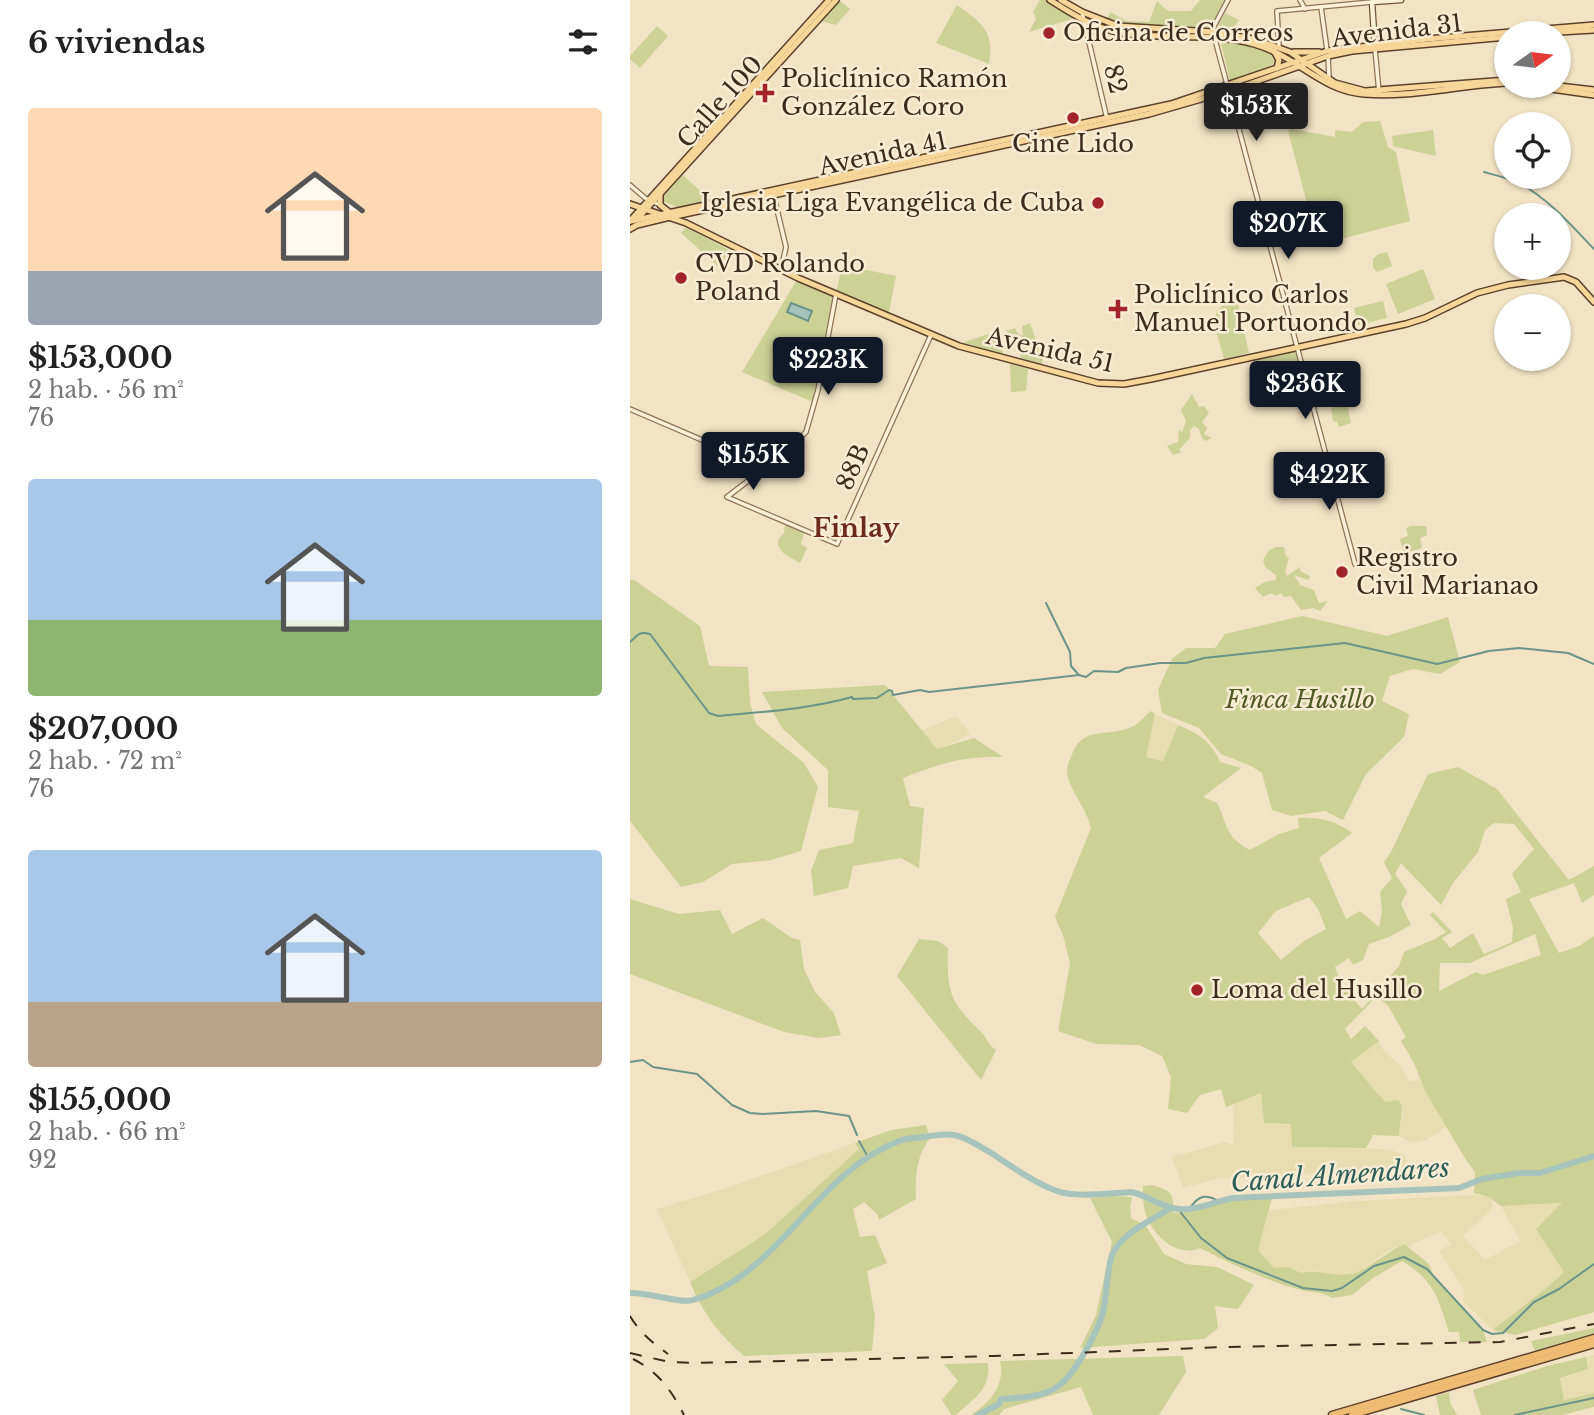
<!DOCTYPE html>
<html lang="es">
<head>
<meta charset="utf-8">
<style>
	:root { --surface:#fff; --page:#f6f6f6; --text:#222; --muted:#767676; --accent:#111827 }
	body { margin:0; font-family:"Libre Baskerville",serif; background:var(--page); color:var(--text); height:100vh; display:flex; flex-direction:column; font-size:26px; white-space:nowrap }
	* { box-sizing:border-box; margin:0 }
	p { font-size:23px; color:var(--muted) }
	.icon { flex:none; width:38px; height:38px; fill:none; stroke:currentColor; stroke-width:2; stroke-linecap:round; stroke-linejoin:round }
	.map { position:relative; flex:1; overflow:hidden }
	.details { display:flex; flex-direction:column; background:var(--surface); width:630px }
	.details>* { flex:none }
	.needle { width:46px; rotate:76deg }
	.buttons { position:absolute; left:864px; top:21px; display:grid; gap:14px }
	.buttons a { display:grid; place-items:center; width:77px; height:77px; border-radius:50%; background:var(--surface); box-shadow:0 2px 5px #0004; font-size:35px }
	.price { position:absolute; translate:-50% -60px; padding:0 16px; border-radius:7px; background:var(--accent); color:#fff; font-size:23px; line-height:46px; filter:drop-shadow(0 2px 4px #0008) }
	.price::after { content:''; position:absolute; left:50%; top:42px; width:21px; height:16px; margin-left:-10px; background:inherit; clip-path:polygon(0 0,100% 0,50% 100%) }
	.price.selected { background:#222; color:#fff }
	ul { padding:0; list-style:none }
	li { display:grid; align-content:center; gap:14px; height:371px; padding:0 28px }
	li span { display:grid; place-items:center; height:217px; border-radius:7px; color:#555 }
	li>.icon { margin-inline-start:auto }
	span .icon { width:126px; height:126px; fill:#fffc; stroke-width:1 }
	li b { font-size:30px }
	h2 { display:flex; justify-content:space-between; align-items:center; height:84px; padding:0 28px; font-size:30px }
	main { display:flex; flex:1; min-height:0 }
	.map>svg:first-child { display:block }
	.farmland { fill:#e8ddb0 }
	.green { fill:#ccd196; fill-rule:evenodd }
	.water { fill:#a6c4bb; stroke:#6b9489; stroke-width:2 }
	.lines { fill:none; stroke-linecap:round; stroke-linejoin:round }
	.stream { stroke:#6b9489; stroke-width:2 }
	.river { stroke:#a6c4bb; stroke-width:6 }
	.tertiary-casing { stroke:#8e7358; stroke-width:6 }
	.secondary-casing { stroke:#70543b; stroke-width:7 }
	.primary-casing { stroke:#5b412d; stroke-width:8 }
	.trunk-casing { stroke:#5b412d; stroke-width:9 }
	.tertiary { stroke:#fbf0d8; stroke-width:3.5 }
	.secondary { stroke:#fbf0d8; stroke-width:4.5 }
	.primary { stroke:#f7d799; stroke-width:5 }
	.trunk { stroke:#efbc74; stroke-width:6 }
	.rail { stroke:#3d2c1e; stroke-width:2; stroke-dasharray:12 12; stroke-linecap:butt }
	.poi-dot { fill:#a22328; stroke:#f8edd4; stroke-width:2.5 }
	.labels { text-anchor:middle; stroke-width:5; stroke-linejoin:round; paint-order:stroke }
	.street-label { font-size:24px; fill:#3d2c1e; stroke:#f8edd4 }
	.poi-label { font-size:24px; fill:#3d2c1e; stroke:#f8edd4; text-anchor:start }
	.park-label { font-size:24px; font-style:italic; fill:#4e5b22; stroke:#f8edd4 }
	.neighbourhood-label { font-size:26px; font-weight:bold; fill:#6d2919; stroke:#f8edd4 }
	.water-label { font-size:26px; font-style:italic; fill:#2c5e59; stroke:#f8edd4 }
</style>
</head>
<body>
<main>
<section class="details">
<h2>6 viviendas<svg class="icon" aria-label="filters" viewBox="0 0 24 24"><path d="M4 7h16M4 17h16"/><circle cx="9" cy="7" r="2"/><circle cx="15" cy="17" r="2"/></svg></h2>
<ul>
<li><span style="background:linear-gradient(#ffd9b3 75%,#9aa5b1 0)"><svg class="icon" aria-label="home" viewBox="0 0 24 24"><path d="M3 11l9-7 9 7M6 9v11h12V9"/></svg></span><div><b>$153,000</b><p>2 hab. · 56 m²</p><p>76</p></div></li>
<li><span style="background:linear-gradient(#a9c7e8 65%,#8fb573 0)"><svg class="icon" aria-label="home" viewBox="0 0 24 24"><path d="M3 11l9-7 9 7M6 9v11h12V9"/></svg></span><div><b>$207,000</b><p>2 hab. · 72 m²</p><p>76</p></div></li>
<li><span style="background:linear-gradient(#a9c7e8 70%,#b9a48a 0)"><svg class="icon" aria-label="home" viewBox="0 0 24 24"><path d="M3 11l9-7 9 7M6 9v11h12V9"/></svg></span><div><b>$155,000</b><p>2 hab. · 66 m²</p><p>92</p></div></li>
</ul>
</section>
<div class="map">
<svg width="964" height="1415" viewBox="0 0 964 1415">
	<rect width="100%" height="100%" fill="#f2e3c4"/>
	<!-- farmland -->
	<g class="farmland">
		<path d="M525 714 548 725 533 761 515 757Z"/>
		<path d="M327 716 340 734 308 750 290 731Z"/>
		<path d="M749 1041 753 1050 770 1065 780 1082 789 1079 817 1126 797 1140 780 1142 769 1136 772 1105 768 1100 755 1102 721 1062Z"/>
		<path d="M631 1093 634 1123 662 1125V1147L759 1149 776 1156 775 1168 587 1179 553 1188 542 1157 595 1142 603 1145 604 1103Z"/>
		<path d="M225 1143 229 1149 134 1235 60 1282 27 1209 96 1188Z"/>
		<path d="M845 1195 859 1197 863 1204 862 1209 833 1236 855 1260 890 1241 871 1206 933 1203 934 1271 914 1290 863 1330 833 1301 834 1289 809 1251 821 1244 811 1231 777 1247 774 1244 758 1251 725 1274 704 1276 683 1271 671 1273 658 1267 644 1268 628 1250 639 1210 726 1201Z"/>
		<path d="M964 1355V1393L934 1400 930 1378 958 1369 956 1357Z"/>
	</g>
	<!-- green -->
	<g class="green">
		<path d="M410 0H416L445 18 399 32 406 19 403 12Z"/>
		<path d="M570 0H595L580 27 496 24 476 20 481 12 496 21 519 22 527 1 538 11H561Z"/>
		<path d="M210 1 220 9 206 25 191 21Z"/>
		<path d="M327 5C351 22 365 31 359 64L306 43Z"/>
		<path d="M595 13 609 20 602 30 591 29 589 25Z"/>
		<path d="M27 26 38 36 10 68 0 59V56Z"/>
		<path d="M591 43H609L642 54 646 57 647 63 600 81Z"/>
		<path d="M750 121 758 147 766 152 780 221 688 245 658 131 662 129 705 137V130L722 132 733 122Z"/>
		<path d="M803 130 806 156 763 146 762 136Z"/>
		<path d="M53 175 80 200 47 207 32 201 31 198Z"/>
		<path d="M56 227 101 251 88 266 51 233Z"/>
		<path d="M757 252 762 266 747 272 743 267V259L749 254Z"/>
		<path d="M212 265 266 276 258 317 206 294 185 403 112 372 168 278 206 294Z"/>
		<path d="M793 269 805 299 768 314 756 284Z"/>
		<path d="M607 299 619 353 594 359C588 331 572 309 607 299Z"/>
		<path d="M753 301 757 318 728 325 724 308Z"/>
		<path d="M400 323 413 360 411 365 391 359 388 344 376 331 385 328 388 334 393 336 392 326Z"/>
		<path d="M365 332 373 353 370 355 333 344 334 342Z"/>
		<path d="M666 350 678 392 636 402 626 360Z"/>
		<path d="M380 364 398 369 396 391 381 392Z"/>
		<path d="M562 394 569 407 574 406 579 413 572 422 577 428 574 434 582 438 575 441 572 438 569 429 564 426 560 430V438L549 450 552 452 543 455 537 446 548 442 549 429 552 432 556 421 551 410Z"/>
		<path d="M716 399 721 423 709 427 707 422 703 421 701 409Z"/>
		<path d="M155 524 174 533 171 544 177 548 170 563C160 557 147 553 148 540L154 533Z"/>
		<path d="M781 526H796L797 535 790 538 792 548 774 553 770 539 778 536 776 528Z"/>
		<path d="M646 547H654L656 556 659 558 655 571 657 576 670 567V571L680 576 678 580 664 575 670 585 684 590 689 603 698 601 690 611 683 608 671 610 661 596 654 597 651 593 646 596 641 593 633 597 625 588 635 582 646 580V575L635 567 633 560 639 550Z"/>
		<path d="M0 580H4L70 626 79 666 118 667 120 703 126 724 174 763 188 787 171 851 141 860 102 864 73 882 51 887 0 821Z"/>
		<path d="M672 616 757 636 818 617 830 662 810 674 783 669 760 676 752 701 779 714 774 737 736 774 713 820 695 811 661 816 642 810 632 773 621 766 591 754 569 728 532 713 528 690 542 659 556 648H585L595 634Z"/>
		<path d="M255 685 307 749 344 738 373 757C332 756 311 763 273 778L280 806 294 808 289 868 271 858 223 866 218 888 184 896 181 871 189 850 223 843 229 811 198 807V770L152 728 132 692Z"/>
		<path d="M521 711 525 714 516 757 533 761 548 725C569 734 581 741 590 762L611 768 573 797 587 803C599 827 594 836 620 850L649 834 669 828 668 818C689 817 704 820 722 833L689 858 716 919 730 911 749 927 752 912 750 892 762 878 754 862 761 852 798 774 828 767 867 789 939 880 964 866V895L952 903 944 883 899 899 929 953 949 946 964 936V1312L885 1335 863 1330 914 1290 934 1272 906 1229 932 1203 871 1206 859 1197 844 1193 845 1172 836 1160 795 1091 784 1063 771 1041 776 1037 758 1006 747 996 715 1029 721 1039 735 1026 749 1041 721 1062 755 1102 768 1100 772 1106 769 1136 743 1135 736 1148 662 1147 661 1124 634 1123 631 1093 596 1107 591 1089 570 1095 557 1113 538 1109 541 1077 532 1056 509 1045 466 1044 428 1031 440 963 433 935 425 917 461 828C457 809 439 789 437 773 437 766 440 758 443 752 454 726 478 737 499 728 508 725 514 717 521 711ZM864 823 884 824 904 849 882 874 891 892 876 899 883 928 882 942 854 954 843 933 820 948 812 938 822 932 803 912 800 915 816 932 805 939 774 952 769 966 732 1009 712 985 705 967 719 958 723 965 733 960 739 944 759 937 781 925 771 904 777 891 765 874 771 863 811 905 823 883 848 852 855 830ZM679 897 688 909 696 929 674 941 651 960 628 933 646 911ZM905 934 911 955 853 975 846 972 809 991 810 963H840Z"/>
		<path d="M0 899 49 914 90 910 102 934 133 918 162 938 170 940 174 969 185 992 204 1013 211 1035 189 1038 154 1032 0 974Z"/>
		<path d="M289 939 308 941 318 948C317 993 319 1001 352 1033 358 1039 358 1045 366 1050L351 1080 267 976Z"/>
		<path d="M296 1125 300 1138C286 1157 285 1176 286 1199L249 1220 247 1214 234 1202 223 1209 230 1237 245 1235 257 1263 237 1271 245 1317 242 1351 114 1356C89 1335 72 1312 60 1282L134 1235 229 1149 225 1143 261 1130Z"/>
		<path d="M522 1185C544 1192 542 1192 544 1213L565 1211 607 1199 642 1198 628 1250 644 1268 658 1267 671 1273C688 1269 703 1277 721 1274 732 1273 761 1250 774 1244L798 1263 805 1278 853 1330 857 1342H830L829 1332H819C808 1298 804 1280 772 1261L743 1278 722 1295 702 1298C692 1291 682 1293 671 1290 636 1281 602 1264 570 1248 545 1259 519 1232 514 1208 513 1201 513 1193 513 1186Z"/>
		<path d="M482 1196 502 1197 500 1207 501 1218 515 1225 534 1254 556 1264 587 1267 624 1285 608 1309 585 1306 588 1328 574 1339 450 1348 466 1315 482 1242 460 1198Z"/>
		<path d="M964 1328V1334L905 1351 901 1341Z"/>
		<path d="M553 1356 556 1372 529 1415H463L451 1387 374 1409 369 1415H341C359 1403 376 1385 370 1361Z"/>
		<path d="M956 1357 958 1369 930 1378 934 1400 964 1393V1407L932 1415H851L843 1390 917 1366Z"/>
		<path d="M358 1363C361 1390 344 1398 326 1415H322L312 1400 328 1381 314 1364Z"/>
		<path d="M819 1392 820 1402 827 1415H810L806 1396Z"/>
	</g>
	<!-- water -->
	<path class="water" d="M161 303 182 311 178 321 157 312Z"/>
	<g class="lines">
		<!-- stream -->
		<g class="stream">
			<path d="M854 172C865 175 877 178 887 182 917 197 941 225 964 249"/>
			<path d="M416 603 440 652 441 666 448 674"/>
			<path d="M0 642C8 635 9 631 20 634L79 713 88 716C132 712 180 709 222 697L223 699 247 698 259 690 262 691 263 695 290 690 299 692 449 675 456 677 464 671 488 672 496 668 530 663H556L574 658 715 643 807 664 859 651 889 648 938 653 964 664"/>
			<path d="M0 1062 13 1060 23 1067 67 1074 102 1105 120 1113 133 1114 186 1111 219 1116 227 1135"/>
			<path d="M229 1141 238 1157"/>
			<path d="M560 1208C569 1195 575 1194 589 1201"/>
			<path d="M548 1209 571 1238 597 1258 673 1288 702 1291 712 1288 744 1266 774 1257 797 1269 853 1330 862 1334 873 1333 904 1302 929 1289 964 1264"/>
			<path d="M771 1409 794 1415"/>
			<path d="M885 1415 964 1398"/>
		</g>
		<!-- river -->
		<g class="river">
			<path d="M0 1293C18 1292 50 1304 63 1300 151 1275 186 1170 272 1140 278 1138 286 1138 293 1137 303 1136 314 1133 324 1135 336 1137 347 1145 358 1151 380 1165 402 1182 427 1191 446 1198 481 1193 501 1192 516 1195 528 1205 543 1208 562 1213 585 1201 603 1198L829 1188 852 1179 889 1173H910L964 1156"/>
			<path d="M348 1415 369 1404 371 1399C388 1398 410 1397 424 1389 444 1378 469 1330 474 1308 476 1295 478 1265 482 1255 493 1231 521 1222 540 1208"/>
		</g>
		<defs>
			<g id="tertiary">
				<path d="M598 0 583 28V32L725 564"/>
				<path d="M670 0 675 9"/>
				<path d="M691 7 697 50"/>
				<path d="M452 12 477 119"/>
				<path d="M459 42C460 34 462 29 470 28"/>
				<path d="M649 47 647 11 742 2"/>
				<path d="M745 49 749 92"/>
				<path d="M698 56 699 78"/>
				<path d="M0 185 15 198 30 205"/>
				<path d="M143 193 156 247 151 270"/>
				<path d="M206 294 188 390 176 432 157 451 97 497 207 544 301 335"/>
				<path d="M0 409 135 467"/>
			</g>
			<path id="secondary" d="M745 48 742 2 771 0"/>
			<g id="primary">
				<path d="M420 0C442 14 466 29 492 33 536 40 581 32 624 44 667 56 691 91 734 94 781 98 830 85 877 83"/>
				<path d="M431 0 452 12 488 26 583 32 623 39 660 52 705 83 735 91 877 80"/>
				<path d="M911 33 964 30"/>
				<path d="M644 51 649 60 647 68"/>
				<path d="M664 52H689"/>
				<path d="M900 86 964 95"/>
				<path d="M929 86 964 90"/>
				<path d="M30 195V205L39 212"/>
				<path d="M0 204 56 223 168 278 329 346 468 383 494 384 521 379 776 324 795 318 847 293 878 285 934 277 946 282 964 302"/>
				<path d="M8 218 206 0"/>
				<path d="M0 221 199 0"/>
				<path d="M1 221 541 104 697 51 797 39 964 25"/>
				<path d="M0 229 7 225 36 218 519 114 599 91 698 56 722 51 877 37"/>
			</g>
			<g id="trunk">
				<path d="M702 1415 964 1338"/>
				<path d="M722 1415 964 1344"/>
			</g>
		</defs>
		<!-- tertiary casing -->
		<use href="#tertiary" class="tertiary-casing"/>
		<!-- secondary casing -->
		<use href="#secondary" class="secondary-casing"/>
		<!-- primary casing -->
		<use href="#primary" class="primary-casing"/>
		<!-- trunk casing -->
		<use href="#trunk" class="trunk-casing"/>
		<!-- tertiary -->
		<use href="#tertiary" class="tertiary"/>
		<!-- secondary -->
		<use href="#secondary" class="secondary"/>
		<!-- primary -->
		<use href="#primary" class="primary"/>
		<!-- trunk -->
		<use href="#trunk" class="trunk"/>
		<!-- rail -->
		<g class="rail">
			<path d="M0 1316C10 1333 23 1343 38 1354"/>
			<path d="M0 1353 39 1362 65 1363 364 1356 592 1347 870 1342 964 1324"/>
			<path d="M3 1359C29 1372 41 1390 54 1415"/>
		</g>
	</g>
	<!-- markers -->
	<g class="poi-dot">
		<circle cx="419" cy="33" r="7"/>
		<path d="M131.5 82.5h7v7h7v7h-7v7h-7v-7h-7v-7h7z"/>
		<circle cx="443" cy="118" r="7"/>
		<circle cx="468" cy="203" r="7"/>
		<circle cx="51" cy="278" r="7"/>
		<path d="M484.5 298.5h7v7h7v7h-7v7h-7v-7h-7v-7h7z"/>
		<circle cx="712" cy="572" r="7"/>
		<circle cx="567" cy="990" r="7"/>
	</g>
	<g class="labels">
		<!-- street labels -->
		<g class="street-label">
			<text transform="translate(767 31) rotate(-7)" y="8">Avenida 31</text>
			<text transform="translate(485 79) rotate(76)" y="8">82</text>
			<text transform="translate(90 102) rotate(-48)" y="8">Calle 100</text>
			<text transform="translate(253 154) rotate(-12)" y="8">Avenida 41</text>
			<text transform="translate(420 350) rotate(13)" y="8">Avenida 51</text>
			<text transform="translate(223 467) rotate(-66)" y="8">88B</text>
		</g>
		<!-- poi labels -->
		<g class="poi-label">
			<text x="433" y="41">Oficina de Correos</text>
			<text x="151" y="87">Policlínico Ramón<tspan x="151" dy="28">González Coro</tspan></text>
			<text x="443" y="152" text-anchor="middle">Cine Lido</text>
			<text x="454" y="211" text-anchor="end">Iglesia Liga Evangélica de Cuba</text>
			<text x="65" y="272">CVD Rolando<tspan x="65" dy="28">Poland</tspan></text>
			<text x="504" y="303">Policlínico Carlos<tspan x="504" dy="28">Manuel Portuondo</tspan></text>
			<text x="726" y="566">Registro<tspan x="726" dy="28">Civil Marianao</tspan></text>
			<text x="581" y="998">Loma del Husillo</text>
		</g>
		<!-- park labels -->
		<g class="park-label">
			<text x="670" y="708">Finca Husillo</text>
		</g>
		<!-- neighbourhood labels -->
		<g class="neighbourhood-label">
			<text x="226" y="537">Finlay</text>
		</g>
		<!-- water labels -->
		<g class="water-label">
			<text transform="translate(710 1175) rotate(-4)" y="9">Canal Almendares</text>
		</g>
	</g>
</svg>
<div class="buttons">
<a><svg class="needle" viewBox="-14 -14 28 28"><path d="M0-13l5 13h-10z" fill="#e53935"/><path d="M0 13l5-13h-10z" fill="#767676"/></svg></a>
<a><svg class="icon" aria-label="locate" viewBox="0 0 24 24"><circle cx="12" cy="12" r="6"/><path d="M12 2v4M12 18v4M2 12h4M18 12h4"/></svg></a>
<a>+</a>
<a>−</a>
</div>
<b class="price selected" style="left:626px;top:143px">$153K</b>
<b class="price" style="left:658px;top:261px">$207K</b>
<b class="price" style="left:198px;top:397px">$223K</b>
<b class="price" style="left:675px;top:421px">$236K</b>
<b class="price" style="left:123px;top:492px">$155K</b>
<b class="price" style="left:699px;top:512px">$422K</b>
</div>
</main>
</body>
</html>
